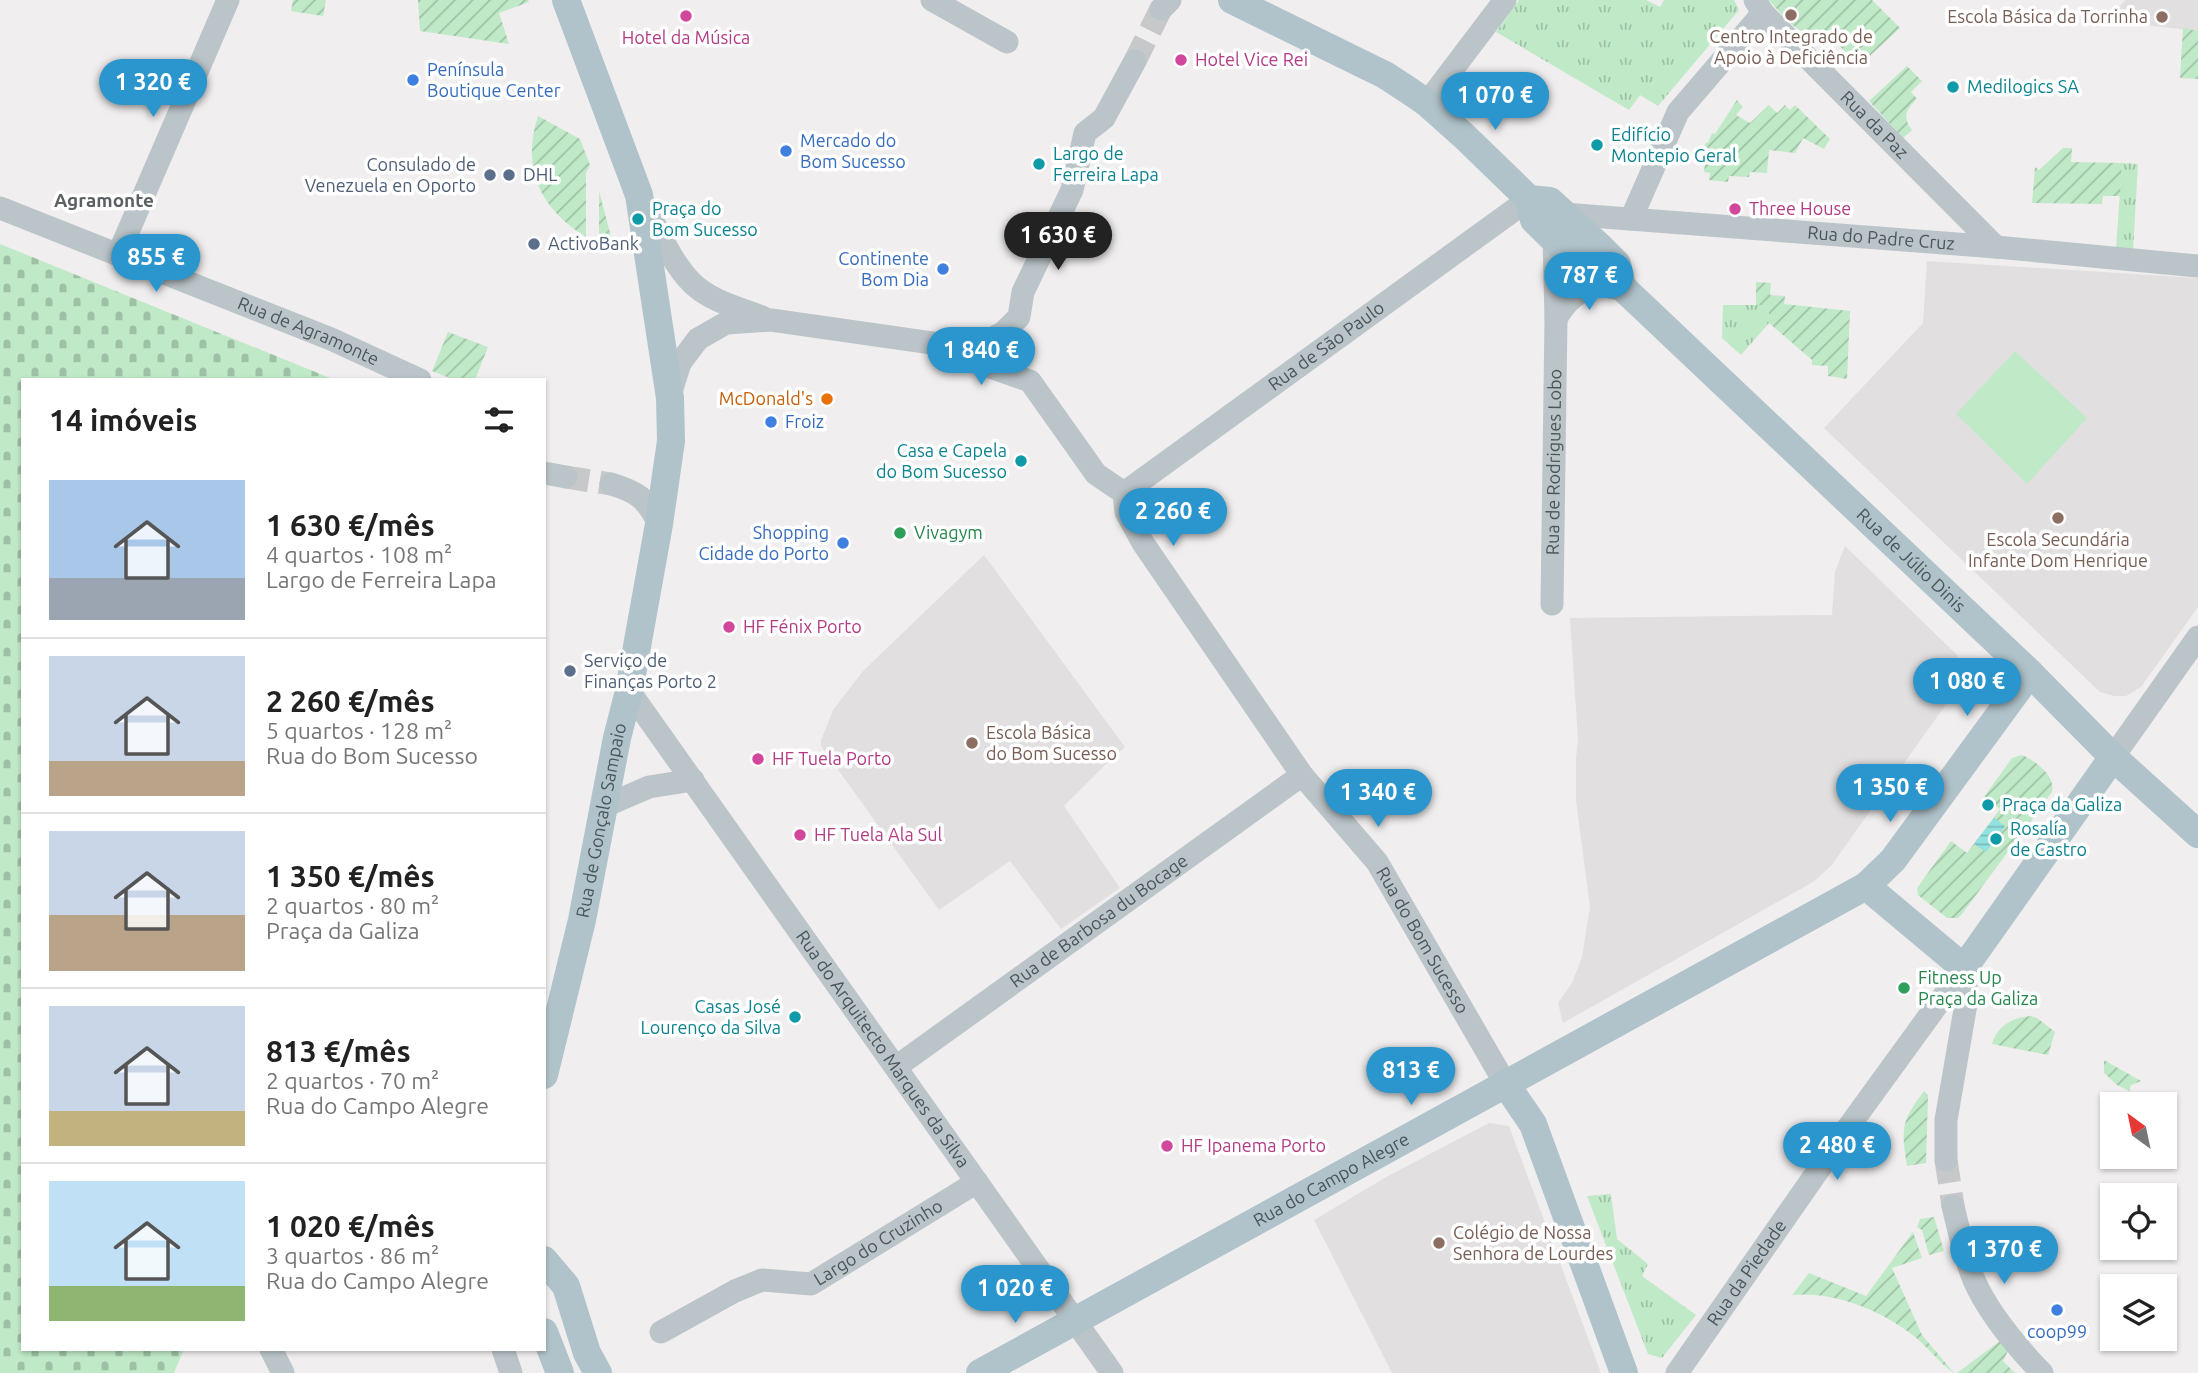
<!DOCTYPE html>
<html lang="pt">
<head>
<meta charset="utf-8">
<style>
	:root { --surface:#fff; --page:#f2f2f2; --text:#222; --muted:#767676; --line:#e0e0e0; --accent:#2b95cd }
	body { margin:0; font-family:Ubuntu,sans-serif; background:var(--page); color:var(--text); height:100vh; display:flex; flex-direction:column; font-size:26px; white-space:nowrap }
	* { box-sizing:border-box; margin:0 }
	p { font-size:23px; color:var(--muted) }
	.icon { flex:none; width:38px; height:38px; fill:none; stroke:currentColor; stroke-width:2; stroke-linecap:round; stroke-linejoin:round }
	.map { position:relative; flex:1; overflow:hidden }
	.drawer { position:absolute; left:21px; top:378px; width:525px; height:973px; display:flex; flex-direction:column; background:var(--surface); border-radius:0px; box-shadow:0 2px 5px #0004 }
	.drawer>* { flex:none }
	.needle { width:46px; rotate:327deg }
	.controls { position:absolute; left:2100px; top:1092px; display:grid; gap:14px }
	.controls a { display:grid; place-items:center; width:77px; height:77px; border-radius:0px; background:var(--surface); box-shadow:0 2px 5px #0004; font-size:35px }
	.price { position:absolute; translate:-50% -60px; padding:0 16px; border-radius:24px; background:var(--accent); color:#fff; font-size:23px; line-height:46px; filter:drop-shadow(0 2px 4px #0008) }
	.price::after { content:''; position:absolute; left:50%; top:42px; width:21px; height:16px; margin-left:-10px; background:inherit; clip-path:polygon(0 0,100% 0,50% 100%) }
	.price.selected { background:#222; color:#fff }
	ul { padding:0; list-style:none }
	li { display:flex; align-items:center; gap:21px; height:175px; padding:0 28px }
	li+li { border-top:2px solid var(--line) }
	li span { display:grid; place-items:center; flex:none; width:196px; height:140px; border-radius:0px; color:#555 }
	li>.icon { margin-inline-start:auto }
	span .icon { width:84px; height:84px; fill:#fffc; stroke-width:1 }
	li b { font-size:30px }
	h2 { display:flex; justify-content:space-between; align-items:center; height:84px; padding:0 28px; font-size:30px }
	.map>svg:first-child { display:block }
	.education { fill:#e1dfe0 }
	.grass { fill:url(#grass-tufts) }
	.cemetery { fill:url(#cemetery-stones) }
	.park { fill:#c0eac7 }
	.garden { fill:url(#garden-furrows) }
	.water { fill:url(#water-rules) }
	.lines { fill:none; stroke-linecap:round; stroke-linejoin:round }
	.minor-tunnel { stroke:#c6c8c9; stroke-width:23; stroke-dasharray:23 11; stroke-linecap:butt }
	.minor { stroke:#bbc5c9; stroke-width:23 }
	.major { stroke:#b0c3ca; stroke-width:28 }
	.education-dot { fill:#8d6e63; stroke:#fff; stroke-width:2.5 }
	.hotel-dot { fill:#d1479c; stroke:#fff; stroke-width:2.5 }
	.shop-dot { fill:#3f7fe0; stroke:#fff; stroke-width:2.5 }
	.culture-dot { fill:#0f9aa8; stroke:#fff; stroke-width:2.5 }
	.service-dot { fill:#5c6f8a; stroke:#fff; stroke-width:2.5 }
	.food-dot { fill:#e8710a; stroke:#fff; stroke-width:2.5 }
	.leisure-dot { fill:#2e9e5b; stroke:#fff; stroke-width:2.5 }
	.labels { text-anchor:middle; stroke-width:7; stroke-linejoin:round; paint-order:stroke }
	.education-label { font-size:18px; fill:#785e54; stroke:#fff }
	.hotel-label { font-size:18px; fill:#b23c85; stroke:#fff; text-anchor:start }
	.shop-label { font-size:18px; fill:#366cbe; stroke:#fff; text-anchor:start }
	.culture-label { font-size:18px; fill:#0d838f; stroke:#fff; text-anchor:start }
	.street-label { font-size:18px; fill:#485559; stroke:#fff }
	.service-label { font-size:18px; fill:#4e5e75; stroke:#fff; text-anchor:start }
	.food-label { font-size:18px; fill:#c56008; stroke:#fff; text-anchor:end }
	.leisure-label { font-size:18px; fill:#27864d; stroke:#fff; text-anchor:start }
	.neighbourhood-label { font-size:19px; font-weight:bold; fill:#5b6062; stroke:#fff }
</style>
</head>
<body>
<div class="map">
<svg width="2198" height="1373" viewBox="0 0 2198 1373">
	<defs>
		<pattern id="grass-tufts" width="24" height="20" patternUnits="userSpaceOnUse" patternTransform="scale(1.75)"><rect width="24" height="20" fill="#c0eac7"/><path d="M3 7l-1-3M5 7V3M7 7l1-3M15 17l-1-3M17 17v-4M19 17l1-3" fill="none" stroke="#9ec0a5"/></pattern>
		<pattern id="cemetery-stones" width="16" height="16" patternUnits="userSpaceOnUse" patternTransform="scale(1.75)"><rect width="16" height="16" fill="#c0eac7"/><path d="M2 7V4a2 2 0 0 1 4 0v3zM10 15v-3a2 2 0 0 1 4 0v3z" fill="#9ec0a5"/></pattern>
		<pattern id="garden-furrows" width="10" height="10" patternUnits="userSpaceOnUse" patternTransform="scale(1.75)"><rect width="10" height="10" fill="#c0eac7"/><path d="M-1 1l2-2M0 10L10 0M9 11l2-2" fill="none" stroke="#9ec0a5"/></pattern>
		<pattern id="water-rules" width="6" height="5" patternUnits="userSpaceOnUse" patternTransform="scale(1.75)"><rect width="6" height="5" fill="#92e2e2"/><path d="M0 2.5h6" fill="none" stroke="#79baba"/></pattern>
	</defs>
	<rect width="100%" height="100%" fill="#f0eeee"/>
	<!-- education -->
	<g class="education">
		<path d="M2125 0H2198V31L2134 24 2117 10Z"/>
		<path d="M1927 261 2198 278V607L2141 687 2126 696H2114L2100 692 1824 428 1923 323Z"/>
		<path d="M1845 546 1957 655 1961 670 1959 686 1831 866 1813 882 1563 1023 1558 1003 1572 983 1582 957 1590 907 1576 801V759L1578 739 1570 618 1832 615 1835 572Z"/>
		<path d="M984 555 1125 747 1105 765 1064 806 1120 888 1061 929 1010 861 939 910 821 746V741L833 710 863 671Z"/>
		<path d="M1489 1123 1509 1126 1601 1373H1392L1314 1220 1388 1176Z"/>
	</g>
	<!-- grass -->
	<g class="grass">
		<path d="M1519 0H1646L1660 7 1664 0H1734L1739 10 1658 106 1640 95 1629 110 1496 32Z"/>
		<path d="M2122 163 2138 164 2133 250 2116 249Z"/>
		<path d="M1723 305H1769V323L1741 355 1722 338Z"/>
		<path d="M1611 1194 1617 1239 1648 1264 1642 1276 1696 1315 1662 1358 1648 1354 1587 1196Z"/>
	</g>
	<!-- cemetery -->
	<path class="cemetery" d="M0 244 335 380H23V1349H184L174 1373H0Z"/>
	<!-- park -->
	<path class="park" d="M2015 351 2087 418 2027 484 1956 414Z"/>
	<!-- garden -->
	<g class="garden">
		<path d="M293 0H326L323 16 291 11Z"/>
		<path d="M418 0H528L529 2 499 13 509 44 420 31Z"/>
		<path d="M1769 0H1872L1900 28 1859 66 1828 34C1801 41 1785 18 1769 0Z"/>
		<path d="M2183 28 2198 31V79L2180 78Z"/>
		<path d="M1907 66 1922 81 1911 92 1917 99C1906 109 1902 117 1912 130L1903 138 1869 101Z"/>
		<path d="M1737 100 1743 107 1736 115 1750 123 1769 105 1777 113 1785 105 1790 110 1795 105 1830 139 1824 149 1803 138 1795 153 1769 150 1767 173 1750 172 1749 177 1729 176 1728 182 1709 180 1710 173 1704 172 1706 154 1701 153 1706 142 1708 143 1712 133 1715 134Z"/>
		<path d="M538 116 580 139 590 165 586 173V237C540 209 521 168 538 116Z"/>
		<path d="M2063 148H2072L2071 162 2122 163 2120 196H2103L2102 204 2032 203 2035 167 2039 170Z"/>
		<path d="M599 191 613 244 599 242Z"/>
		<path d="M1756 282 1771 283 1770 295 1785 296 1784 304 1850 311 1847 379 1828 376V366L1812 365V360L1769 323V305H1756Z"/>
		<path d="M448 332 488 347 475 380H455L432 371Z"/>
		<path d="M2022 755C2036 761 2056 776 2052 792L1962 914 1958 918H1947L1918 895 1917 888 1951 841 1967 853 2000 809 1984 797 2012 758Z"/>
		<path d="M2031 1016 2037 1018 2055 1032 2048 1055 1992 1044C1997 1026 2013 1017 2031 1016Z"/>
		<path d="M2104 1060 2141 1081 2131 1085 2129 1091 2117 1085 2104 1073Z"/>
		<path d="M1924 1091 1928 1095 1926 1163 1907 1166C1901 1129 1901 1121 1924 1091Z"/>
		<path d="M1934 1217 1944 1251 1929 1255 1922 1230 1917 1227 1920 1219Z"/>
		<path d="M1913 1232 1922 1258 1892 1268 1922 1335 1954 1373C1940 1364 1928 1347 1914 1336 1881 1310 1834 1291 1792 1295L1809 1273 1866 1296Z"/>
		<path d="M2000 1341 2008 1351 2003 1361 2015 1373H1957Z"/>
	</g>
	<!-- water -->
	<path class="water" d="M1994 818 2005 826 1986 852 1974 844Z"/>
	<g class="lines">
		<!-- minor-tunnel -->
		<g class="minor-tunnel">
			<path d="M1135 61 1161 9"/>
			<path d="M566 477 611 484"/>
			<path d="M1946 1160 1953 1206"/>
		</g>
		<!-- minor -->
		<g class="minor">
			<path d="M932 0 1007 42"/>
			<path id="s1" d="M1755 0 1763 13 1996 247"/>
			<path d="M1161 9 1170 0"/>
			<path d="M1427 103 1505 0"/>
			<path d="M643 203C658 229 671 262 692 283 710 301 739 308 762 317"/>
			<path id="s2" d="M0 208 331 339 420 380"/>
			<path id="s3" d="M1564 214 1996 247 2198 266"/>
			<path d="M1631 219 1678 112 1763 13"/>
			<path d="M118 255 228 0"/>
			<path d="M1556 319C1566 300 1579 292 1598 282"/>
			<path d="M953 346 987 366 1030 381 1096 474 1124 493"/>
			<path d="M670 395 680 363 698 339 726 323 771 320 953 346 973 341 986 342 1004 332 1019 317 1023 292 1072 190 1085 133 1104 118 1135 61"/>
			<path d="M544 473 566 477"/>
			<path d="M611 484C638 492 646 498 659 524"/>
			<path id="s4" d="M1124 493 1126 512 1143 543 1302 775 1377 862 1505 1083"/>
			<path id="s5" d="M1124 493 1529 199"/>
			<path id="s6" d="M1552 604 1556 319 1554 238"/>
			<path id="s7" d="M629 691 1112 1373"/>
			<path d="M2113 757 2198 637"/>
			<path d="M605 806 649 787 693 780"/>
			<path id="s8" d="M896 1067 1302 775"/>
			<path d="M1946 1160V1120L1967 998 1964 968"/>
			<path d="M1953 1206C1959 1231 1964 1256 1974 1280 1988 1312 2018 1348 2042 1373"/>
			<path id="s9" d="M661 1332 735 1291 762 1280 811 1284 977 1182"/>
			<path d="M271 1349 283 1373"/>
			<path d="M503 1349 511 1373"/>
			<path id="s10" d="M1677 1373 1847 1129 1964 968"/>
		</g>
		<!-- major -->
		<g class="major">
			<path id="s11" d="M1232 0 1385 75 1408 90 1427 103 1464 136 1529 199 1534 220 1580 265 1598 282 1622 287 2030 673 2113 757 2198 834"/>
			<path d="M1529 199 1550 201 1599 246 1617 264 1622 287"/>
			<path d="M1866 886 1964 968 2113 757"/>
			<path id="s12" d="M544 1075 582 920 617 738 629 691 659 524 671 441 670 398 639 195 566 0"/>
			<path d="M1505 1083 1533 1124 1624 1373"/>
			<path d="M544 1260 566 1286 587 1353 598 1373"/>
			<path d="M544 1332 560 1373"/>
			<path id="s13" d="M980 1373 1866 886 1893 860 2030 673"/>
		</g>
	</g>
	<!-- markers -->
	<g class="education-dot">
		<circle cx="1791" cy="15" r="7"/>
		<circle cx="2162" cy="17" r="7"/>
		<circle cx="2058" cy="518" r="7"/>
		<circle cx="972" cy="743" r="7"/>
		<circle cx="1439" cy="1243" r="7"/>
	</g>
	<g class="hotel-dot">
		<circle cx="686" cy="16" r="7"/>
		<circle cx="1181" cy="60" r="7"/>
		<circle cx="1735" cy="209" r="7"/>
		<circle cx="729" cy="627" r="7"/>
		<circle cx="758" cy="759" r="7"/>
		<circle cx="800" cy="835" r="7"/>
		<circle cx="1167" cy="1146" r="7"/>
	</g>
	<g class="shop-dot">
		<circle cx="413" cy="80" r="7"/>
		<circle cx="786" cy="151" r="7"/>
		<circle cx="943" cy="269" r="7"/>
		<circle cx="771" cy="422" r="7"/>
		<circle cx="843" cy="543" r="7"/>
		<circle cx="2057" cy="1310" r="7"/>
	</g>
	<g class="culture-dot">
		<circle cx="1953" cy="87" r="7"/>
		<circle cx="1597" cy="145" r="7"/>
		<circle cx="1039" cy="164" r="7"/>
		<circle cx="638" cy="219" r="7"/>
		<circle cx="1021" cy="461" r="7"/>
		<circle cx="1988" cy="805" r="7"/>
		<circle cx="1996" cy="839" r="7"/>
		<circle cx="795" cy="1017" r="7"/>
	</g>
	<g class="service-dot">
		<circle cx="490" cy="175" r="7"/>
		<circle cx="509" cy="175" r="7"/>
		<circle cx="534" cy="244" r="7"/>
		<circle cx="570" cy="671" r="7"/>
	</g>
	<circle class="food-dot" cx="827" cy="399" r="7"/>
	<g class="leisure-dot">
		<circle cx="900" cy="533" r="7"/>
		<circle cx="1904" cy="988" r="7"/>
	</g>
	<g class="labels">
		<!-- education labels -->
		<g class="education-label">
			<text x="2148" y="23" text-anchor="end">Escola Básica da Torrinha</text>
			<text x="1791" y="43">Centro Integrado de<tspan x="1791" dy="21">Apoio à Deficiência</tspan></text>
			<text x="2058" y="546">Escola Secundária<tspan x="2058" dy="21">Infante Dom Henrique</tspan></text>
			<text x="986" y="739" text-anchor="start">Escola Básica<tspan x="986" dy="21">do Bom Sucesso</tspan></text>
			<text x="1453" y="1239" text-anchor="start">Colégio de Nossa<tspan x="1453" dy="21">Senhora de Lourdes</tspan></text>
		</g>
		<!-- hotel labels -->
		<g class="hotel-label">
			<text x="686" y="44" text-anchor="middle">Hotel da Música</text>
			<text x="1195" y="66">Hotel Vice Rei</text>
			<text x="1749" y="215">Three House</text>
			<text x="743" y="633">HF Fénix Porto</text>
			<text x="772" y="765">HF Tuela Porto</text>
			<text x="814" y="841">HF Tuela Ala Sul</text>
			<text x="1181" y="1152">HF Ipanema Porto</text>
		</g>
		<!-- shop labels -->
		<g class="shop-label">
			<text x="427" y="76">Península<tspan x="427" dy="21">Boutique Center</tspan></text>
			<text x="800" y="147">Mercado do<tspan x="800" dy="21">Bom Sucesso</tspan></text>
			<text x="929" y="265" text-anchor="end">Continente<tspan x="929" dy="21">Bom Dia</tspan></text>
			<text x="785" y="428">Froiz</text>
			<text x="829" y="539" text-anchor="end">Shopping<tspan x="829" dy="21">Cidade do Porto</tspan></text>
			<text x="2057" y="1338" text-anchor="middle">coop99</text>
		</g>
		<!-- culture labels -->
		<g class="culture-label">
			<text x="1967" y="93">Medilogics SA</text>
			<text x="1611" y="141">Edifício<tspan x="1611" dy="21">Montepio Geral</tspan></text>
			<text x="1053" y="160">Largo de<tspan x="1053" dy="21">Ferreira Lapa</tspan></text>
			<text x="652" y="215">Praça do<tspan x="652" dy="21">Bom Sucesso</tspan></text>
			<text x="1007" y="457" text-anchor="end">Casa e Capela<tspan x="1007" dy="21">do Bom Sucesso</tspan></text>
			<text x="2002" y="811">Praça da Galiza</text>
			<text x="2010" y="835">Rosalía<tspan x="2010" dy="21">de Castro</tspan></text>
			<text x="781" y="1013" text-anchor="end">Casas José<tspan x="781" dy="21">Lourenço da Silva</tspan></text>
		</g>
		<!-- street labels -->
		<g class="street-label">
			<text dy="6" stroke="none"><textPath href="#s1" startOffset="173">Rua da Paz</textPath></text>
			<text dy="6" stroke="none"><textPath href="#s3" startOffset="318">Rua do Padre Cruz</textPath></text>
			<text dy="6" stroke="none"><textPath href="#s2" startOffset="332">Rua de Agramonte</textPath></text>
			<text dy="6" stroke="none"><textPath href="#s5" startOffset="250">Rua de São Paulo</textPath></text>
			<text dy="6" stroke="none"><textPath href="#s6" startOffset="142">Rua de Rodrigues Lobo</textPath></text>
			<text dy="6" stroke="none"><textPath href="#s11" startOffset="894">Rua de Júlio Dinis</textPath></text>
			<text dy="6" stroke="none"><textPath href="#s12" startOffset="261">Rua de Gonçalo Sampaio</textPath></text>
			<text dy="6" stroke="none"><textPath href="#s8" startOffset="250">Rua de Barbosa du Bocage</textPath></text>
			<text dy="6" stroke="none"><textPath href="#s4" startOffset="541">Rua do Bom Sucesso</textPath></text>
			<text dy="6" stroke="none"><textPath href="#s7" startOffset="439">Rua do Arquitecto Marques da Silva</textPath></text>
			<text dy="6" stroke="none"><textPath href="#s13" startOffset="401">Rua do Campo Alegre</textPath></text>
			<text dy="6" stroke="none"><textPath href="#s9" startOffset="242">Largo do Cruzinho</textPath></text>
			<text dy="6" stroke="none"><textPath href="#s10" startOffset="122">Rua da Piedade</textPath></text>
		</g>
		<!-- service labels -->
		<g class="service-label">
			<text x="476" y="171" text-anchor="end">Consulado de<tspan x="476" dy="21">Venezuela en Oporto</tspan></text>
			<text x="523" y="181">DHL</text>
			<text x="548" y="250">ActivoBank</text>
			<text x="584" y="667">Serviço de<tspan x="584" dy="21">Finanças Porto 2</tspan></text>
		</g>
		<!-- food labels -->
		<g class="food-label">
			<text x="813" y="405">McDonald's</text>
		</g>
		<!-- leisure labels -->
		<g class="leisure-label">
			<text x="914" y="539">Vivagym</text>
			<text x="1918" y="984">Fitness Up<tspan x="1918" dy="21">Praça da Galiza</tspan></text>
		</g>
		<!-- neighbourhood labels -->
		<g class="neighbourhood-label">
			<text x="104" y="207">Agramonte</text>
		</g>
	</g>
</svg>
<div class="controls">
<a><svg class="needle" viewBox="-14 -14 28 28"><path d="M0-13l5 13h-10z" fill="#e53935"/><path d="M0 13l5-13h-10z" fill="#767676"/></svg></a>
<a><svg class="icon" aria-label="locate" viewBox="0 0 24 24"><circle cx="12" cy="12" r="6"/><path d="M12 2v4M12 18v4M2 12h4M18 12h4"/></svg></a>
<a><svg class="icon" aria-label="layers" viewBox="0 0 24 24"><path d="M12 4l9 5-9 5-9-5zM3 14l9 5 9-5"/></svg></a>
</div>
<b class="price" style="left:153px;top:119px">1 320 €</b>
<b class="price" style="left:1495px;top:132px">1 070 €</b>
<b class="price selected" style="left:1058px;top:272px">1 630 €</b>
<b class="price" style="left:156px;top:294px">855 €</b>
<b class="price" style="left:1589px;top:312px">787 €</b>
<b class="price" style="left:981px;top:387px">1 840 €</b>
<b class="price" style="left:1173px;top:548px">2 260 €</b>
<b class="price" style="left:1967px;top:718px">1 080 €</b>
<b class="price" style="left:1890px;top:824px">1 350 €</b>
<b class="price" style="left:1378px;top:829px">1 340 €</b>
<b class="price" style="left:1411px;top:1107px">813 €</b>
<b class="price" style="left:1837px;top:1182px">2 480 €</b>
<b class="price" style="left:2004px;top:1286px">1 370 €</b>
<b class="price" style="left:1015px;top:1325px">1 020 €</b>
<section class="drawer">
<h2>14 imóveis<svg class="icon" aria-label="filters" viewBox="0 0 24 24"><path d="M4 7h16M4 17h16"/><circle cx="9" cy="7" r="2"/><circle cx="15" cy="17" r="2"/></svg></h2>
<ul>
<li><span style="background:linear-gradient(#a9c7e8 70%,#9aa5b1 0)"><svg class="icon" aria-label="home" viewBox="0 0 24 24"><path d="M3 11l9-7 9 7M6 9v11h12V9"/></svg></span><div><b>1 630 €/mês</b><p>4 quartos · 108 m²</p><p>Largo de Ferreira Lapa</p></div></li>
<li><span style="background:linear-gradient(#c9d6e8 75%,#b9a48a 0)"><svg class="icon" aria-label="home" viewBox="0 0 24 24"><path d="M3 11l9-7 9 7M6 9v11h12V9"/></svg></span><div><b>2 260 €/mês</b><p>5 quartos · 128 m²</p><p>Rua do Bom Sucesso</p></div></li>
<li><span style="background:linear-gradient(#c9d6e8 60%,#b9a48a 0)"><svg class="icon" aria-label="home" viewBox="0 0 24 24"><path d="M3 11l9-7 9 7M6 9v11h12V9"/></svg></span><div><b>1 350 €/mês</b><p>2 quartos · 80 m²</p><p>Praça da Galiza</p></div></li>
<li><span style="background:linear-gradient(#c9d6e8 75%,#c2b280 0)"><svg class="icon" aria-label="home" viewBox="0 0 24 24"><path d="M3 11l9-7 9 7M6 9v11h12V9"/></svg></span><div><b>813 €/mês</b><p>2 quartos · 70 m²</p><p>Rua do Campo Alegre</p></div></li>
<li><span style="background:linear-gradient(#bfe0f5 75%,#8fb573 0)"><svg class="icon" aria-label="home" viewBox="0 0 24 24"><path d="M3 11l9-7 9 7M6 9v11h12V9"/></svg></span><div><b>1 020 €/mês</b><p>3 quartos · 86 m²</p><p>Rua do Campo Alegre</p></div></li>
</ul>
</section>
</div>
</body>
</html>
